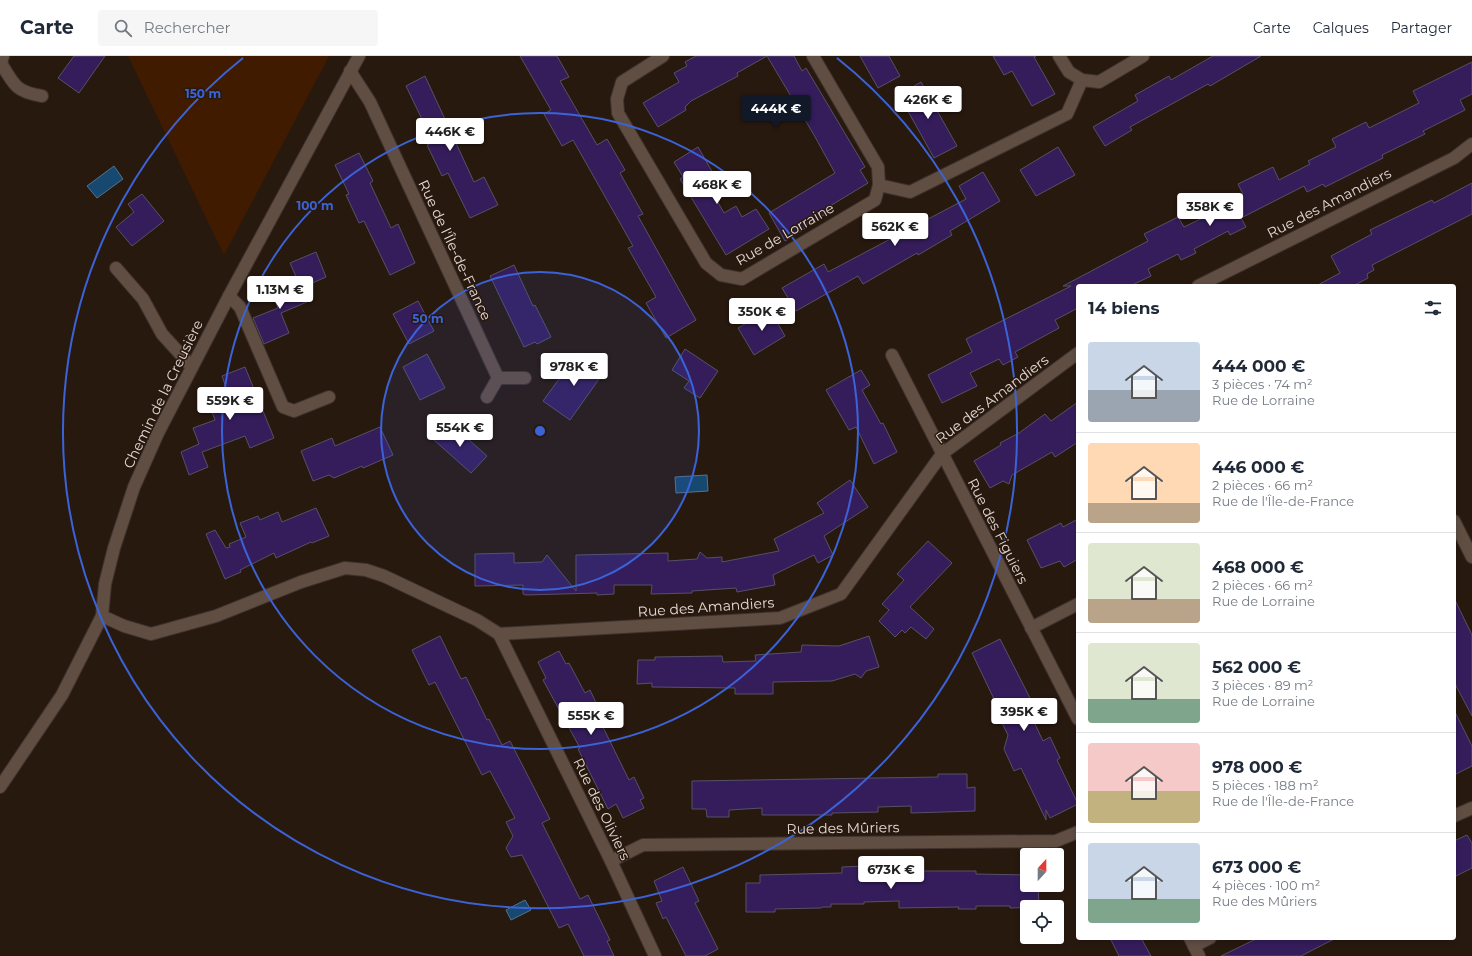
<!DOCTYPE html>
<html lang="fr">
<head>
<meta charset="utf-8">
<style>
	:root { --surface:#fff; --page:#f6f6f7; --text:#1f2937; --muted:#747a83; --line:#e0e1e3; --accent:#111827 }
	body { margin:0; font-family:Montserrat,sans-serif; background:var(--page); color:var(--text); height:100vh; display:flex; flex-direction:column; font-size:15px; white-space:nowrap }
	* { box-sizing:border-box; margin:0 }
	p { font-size:13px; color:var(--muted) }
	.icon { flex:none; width:22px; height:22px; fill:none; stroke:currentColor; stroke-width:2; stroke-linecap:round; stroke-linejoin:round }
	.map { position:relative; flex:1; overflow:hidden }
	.details { position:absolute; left:1076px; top:228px; width:380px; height:656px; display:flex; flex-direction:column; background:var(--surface); border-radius:4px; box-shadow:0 2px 6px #0003 }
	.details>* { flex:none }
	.needle { width:26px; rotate:21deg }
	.fabs { position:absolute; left:1020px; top:792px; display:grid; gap:8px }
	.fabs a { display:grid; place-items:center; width:44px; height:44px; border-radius:4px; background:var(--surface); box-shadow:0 2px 6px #0003; font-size:20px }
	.price { position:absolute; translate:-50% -34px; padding:0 9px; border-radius:4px; background:#fff; color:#222; font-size:13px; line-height:26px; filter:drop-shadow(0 1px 2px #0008) }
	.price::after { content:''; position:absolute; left:50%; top:24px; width:12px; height:9px; margin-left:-6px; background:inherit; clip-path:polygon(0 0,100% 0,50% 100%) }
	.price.current { background:var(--accent); color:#fff }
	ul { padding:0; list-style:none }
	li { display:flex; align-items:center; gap:12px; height:100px; padding:0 12px }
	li+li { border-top:1px solid var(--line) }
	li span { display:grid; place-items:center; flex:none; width:112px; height:80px; border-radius:4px; color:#555 }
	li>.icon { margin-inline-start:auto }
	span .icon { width:48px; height:48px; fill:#fffc; stroke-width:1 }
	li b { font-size:17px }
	h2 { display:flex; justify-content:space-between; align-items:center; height:48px; padding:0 12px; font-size:17px }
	header { display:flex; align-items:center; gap:24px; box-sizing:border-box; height:56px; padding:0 20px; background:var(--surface); border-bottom:1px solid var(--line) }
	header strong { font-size:19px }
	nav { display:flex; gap:22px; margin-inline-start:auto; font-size:14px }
	.search { width:280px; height:36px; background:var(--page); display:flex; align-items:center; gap:10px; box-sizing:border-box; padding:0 14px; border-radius:4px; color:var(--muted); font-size:15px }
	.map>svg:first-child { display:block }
	.green { fill:#401b00 }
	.water { fill:#164870; stroke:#54738d }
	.building { fill:#351d5c; stroke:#565164 }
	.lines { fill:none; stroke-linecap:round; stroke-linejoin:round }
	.minor-casing { stroke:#3f332e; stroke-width:14 }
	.minor { stroke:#614e43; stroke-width:12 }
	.ring { fill:none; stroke:#3b63d7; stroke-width:2 }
	.labels { text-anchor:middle; stroke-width:3; stroke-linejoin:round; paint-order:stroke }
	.street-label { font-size:14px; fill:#e4d8d2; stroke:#28190f }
	.centre { fill:#3b63d7; stroke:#28190f; stroke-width:2 }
	.ring-label { font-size:12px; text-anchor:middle; font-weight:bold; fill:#3b63d7; stroke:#28190f; stroke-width:3; stroke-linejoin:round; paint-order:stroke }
</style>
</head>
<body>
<header>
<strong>Carte</strong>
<div class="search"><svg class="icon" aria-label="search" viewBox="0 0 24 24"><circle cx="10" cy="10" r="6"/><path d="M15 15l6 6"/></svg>Rechercher</div>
<nav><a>Carte</a><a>Calques</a><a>Partager</a></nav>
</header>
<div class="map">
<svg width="1472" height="900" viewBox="0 0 1472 900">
	<rect width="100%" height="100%" fill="#28190f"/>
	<!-- green -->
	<path class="green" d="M128 0H329L224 199Z"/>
	<!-- water -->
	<g class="water">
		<path d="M114 110 123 123 97 142 87 130Z"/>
		<path d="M707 419 708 435 676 437 675 421Z"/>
		<path d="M525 844 531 854 511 864 506 854Z"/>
	</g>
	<!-- building -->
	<g class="building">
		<path d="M74 0H105L79 37 58 22Z"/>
		<path d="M520 0H557L569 21 560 25 597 89 607 83 625 114 620 117 643 158 638 160 696 264 666 282 646 247 656 241 628 192 633 190 573 84 562 90 544 58 551 54Z"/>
		<path d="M696 0H794L802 15 806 12 865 111 860 114 868 127 825 153 827 157 806 169 807 171 785 185 769 157 835 117 814 79 767 0 737 17 738 20 691 45 685 51 686 54 658 71 643 47 679 26 674 17 687 10 685 6Z"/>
		<path d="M860 0H889L900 20 878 32Z"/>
		<path d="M993 0H1036L1034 1 1055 38 1032 50 1012 15 1004 19Z"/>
		<path d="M1213 0H1261L1210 30 1208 28 1130 71 1132 74 1105 90 1093 71 1138 45 1135 39 1169 20 1171 24Z"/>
		<path d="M1472 6V38L1460 44 1465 54 1423 75 1425 78 1382 99 1383 102 1325 131 1323 128 1307 136 1304 130 1241 162 1246 171 1230 179 1228 175 1194 193 1196 197 1181 204 1178 198 1148 213 1151 220 1130 230H1078V252L1055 264 1059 272 1015 296 1018 301 1003 309 999 303 970 317 977 330 942 347 928 319 972 296 966 283 1071 230H1063L1148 185 1144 178 1178 161 1184 171 1215 156 1213 153 1243 138 1238 128 1273 111 1279 124 1310 108 1308 105 1336 91 1332 83 1366 66 1369 72 1419 47 1413 35Z"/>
		<path d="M425 20 474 126 484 121 498 149 470 162 448 117 442 120 427 89 433 86 406 30Z"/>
		<path d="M921 26 957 90 934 102 899 39Z"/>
		<path d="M698 91 717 124 708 129 724 157 736 150 742 161 756 153 769 173 726 199 680 123 683 121 674 106Z"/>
		<path d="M1058 91 1075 119 1036 140 1020 114Z"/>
		<path d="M359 97 373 125 370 127 391 172 398 168 415 207 390 219 364 165 359 167 346 139 349 138 335 109Z"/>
		<path d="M983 116 1000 145 950 175 952 179 918 199 917 197 863 228 858 220 796 255 782 232 824 208 828 216 966 143 959 130Z"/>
		<path d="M1472 127V158L1372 209 1374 214 1367 218 1368 222 1353 230H1316L1340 217 1331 200 1372 178 1370 174 1432 144 1434 147Z"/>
		<path d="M142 138 164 165 132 190 116 171 134 156 128 148Z"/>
		<path d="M316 196 326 221 301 232 290 207Z"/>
		<path d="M514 209 533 250 535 249 551 281 537 288 535 286 524 291 490 220Z"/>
		<path d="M296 221 307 246 281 257 289 277 264 288 253 262 278 252 270 232Z"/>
		<path d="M418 245 434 275 409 288 393 258Z"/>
		<path d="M770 254 785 280 754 299 738 272Z"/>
		<path d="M685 293 718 315 700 342 684 332 689 325 672 314Z"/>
		<path d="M578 297 604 316 570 364 543 345Z"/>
		<path d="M427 298 445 332 420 344 403 311Z"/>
		<path d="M245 311 274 382 250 392 245 380 202 396 208 411 189 419 181 396 199 388 193 372 215 364 208 345 228 337 222 320Z"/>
		<path d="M861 314 870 329 862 334 881 368 883 367 897 396 874 408 856 371 849 374 826 334Z"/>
		<path d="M1078 346V386L1055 401 1052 396 1012 419 1009 428 1003 425 990 432 974 405 1001 389 1000 387 1019 377 1045 358 1051 365Z"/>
		<path d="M450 367 487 400 471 417 434 384Z"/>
		<path d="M380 371 393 399 363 412 362 410 334 422 329 419 313 425 301 395 332 382 335 390Z"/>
		<path d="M850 424 868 451 824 480 833 499 818 507 814 499 773 519 775 529 737 536 736 532 692 535V537L651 538 652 529H614V538L597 539V537L526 539 523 538V529L475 530V498L514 497V507L542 506 547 499 576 535V499L668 497V505L697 503 700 496 707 502 722 501V506L779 495 774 483 824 457 817 447Z"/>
		<path d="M316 452 329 480 312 487 311 486 276 502 274 497 240 514 241 516 225 523 206 478 215 474 226 492 230 491 229 488 246 481 240 467 258 460 260 464 278 456 282 466Z"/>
		<path d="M1078 463V503L1064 511 1060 505 1041 512 1027 484 1061 467 1063 471Z"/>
		<path d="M928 485 952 507 910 551 934 573 926 583 911 571 905 577 902 574 895 581 879 565 889 554 882 548 904 524 897 518Z"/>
		<path d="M1454 542 1472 579V660L1454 626Z"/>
		<path d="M440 580 461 623 466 621 487 664 489 663 502 689 510 685 550 763 542 767 580 843 588 839 610 884 607 885 614 900H584L568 868 559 872 522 799 511 801 506 792 513 780 506 766 515 762 490 715 482 719 435 626 429 629 412 594Z"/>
		<path d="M869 580 879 611 866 615 861 622 855 618 832 625 773 626V638H735V632L652 631V627L637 628 638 604H655V601L722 600 723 606 756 605 755 599 801 596 802 589 839 590Z"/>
		<path d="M1000 583 1031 644 1025 647 1043 685 1050 681 1060 702 1057 704 1078 748 1050 762 1046 754V764L1021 712 1014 715 1004 693 1008 679 991 645 994 643 972 597Z"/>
		<path d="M559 595 566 608 569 607 585 637 590 634 600 655 596 657 629 724 634 721 644 742 640 744 644 752 623 762 616 748 608 753 578 693 580 692 543 624 546 622 538 606Z"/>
		<path d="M1454 654 1472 690V710L1454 719Z"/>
		<path d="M938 718H967V732L975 731V755L911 757V750L878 751V756L832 757V759H762V752L729 754V761H707L706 753H692V725L938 721Z"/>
		<path d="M1467 779 1472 787V812L1454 821V785Z"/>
		<path d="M864 810V815H976V818L1027 819V829H1038L1039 851 1010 852V850H976V853H958L959 851 899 852V845L864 846V848H831V851H822L821 852 775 853V856H746V827H760V819L842 817V811Z"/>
		<path d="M683 811 699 845 695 847 718 893 705 900H686L666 861 663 863 656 847 662 845 654 825Z"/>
		<path d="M1110 882H1141L1151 900H1119Z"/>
		<path d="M1258 882H1336L1301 900H1221Z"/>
	</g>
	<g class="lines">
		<defs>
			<g id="minor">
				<path d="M3 0 1 7C14 29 16 36 42 40"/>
				<path d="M663 0 622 26 617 43 618 57 706 207 721 219 742 223 875 144 879 129 878 111 813 0"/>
				<path d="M1059 0 1069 16 1082 24 1099 26 1143 0"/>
				<path d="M350 15 370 46 498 322"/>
				<path d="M879 129 910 136 1067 58 1082 24"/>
				<path d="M116 212 143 243 162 278 192 311"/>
				<path d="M1198 230 1454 102 1472 88"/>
				<path d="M229 240 240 251 283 351 294 355 329 341"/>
				<path d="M892 299 1078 663"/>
				<path d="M487 341 498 322H525"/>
				<path d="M1454 465 1472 501"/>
				<path d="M102 560 124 570 151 578 216 560 301 526 345 512 366 514 384 520 477 564 499 578 780 562 841 538 942 398 1078 297"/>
				<path d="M1031 572 1078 548"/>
				<path d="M499 578 611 805 655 900"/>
				<path d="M0 731 62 639 102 560 105 528 114 492 134 431 158 377 229 240 359 0"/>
				<path d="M1454 760 1472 752"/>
				<path d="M611 805 643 789 1056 785 1078 776"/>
				<path d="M1190 882 1199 900"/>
				<path d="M1194 890 1210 882"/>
			</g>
		</defs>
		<!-- minor casing -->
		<use href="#minor" class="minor-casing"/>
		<!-- minor -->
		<use href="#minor" class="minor"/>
	</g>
	<!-- distance rings -->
	<circle cx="540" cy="375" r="159" fill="#3b63d7" fill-opacity=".12"/>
	<g class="ring">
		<circle cx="540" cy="375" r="159"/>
		<circle cx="540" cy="375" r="318"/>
		<path d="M837 2A477 477 0 1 1 243 2"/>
	</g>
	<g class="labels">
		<!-- street labels -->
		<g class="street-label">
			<text transform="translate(1329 147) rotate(-27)" y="5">Rue des Amandiers</text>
			<text transform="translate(785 178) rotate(-30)" y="5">Rue de Lorraine</text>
			<text transform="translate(455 194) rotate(65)" y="5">Rue de l'Île-de-France</text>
			<text transform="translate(163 338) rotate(-64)" y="5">Chemin de la Creusière</text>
			<text transform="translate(992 343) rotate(-37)" y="5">Rue des Amandiers</text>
			<text transform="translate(998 475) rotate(63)" y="5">Rue des Figuiers</text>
			<text transform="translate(706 551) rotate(-4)" y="5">Rue des Amandiers</text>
			<text transform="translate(602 753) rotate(64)" y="5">Rue des Oliviers</text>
			<text transform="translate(843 772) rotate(-1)" y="5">Rue des Mûriers</text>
		</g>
	</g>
	<circle cx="540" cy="375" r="6" class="centre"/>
	<g class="ring-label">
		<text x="203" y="42">150 m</text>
		<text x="315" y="154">100 m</text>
		<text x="428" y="267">50 m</text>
	</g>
</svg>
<div class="fabs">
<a><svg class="needle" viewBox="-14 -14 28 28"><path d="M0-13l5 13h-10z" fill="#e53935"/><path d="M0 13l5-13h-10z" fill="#747a83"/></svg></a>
<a><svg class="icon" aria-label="locate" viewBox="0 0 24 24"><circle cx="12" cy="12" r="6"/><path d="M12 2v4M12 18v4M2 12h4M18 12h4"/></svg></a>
</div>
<b class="price" style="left:928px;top:64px">426K €</b>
<b class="price current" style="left:776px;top:73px">444K €</b>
<b class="price" style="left:450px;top:96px">446K €</b>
<b class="price" style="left:717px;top:149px">468K €</b>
<b class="price" style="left:1210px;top:171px">358K €</b>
<b class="price" style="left:895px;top:191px">562K €</b>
<b class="price" style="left:280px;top:254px">1.13M €</b>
<b class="price" style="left:762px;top:276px">350K €</b>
<b class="price" style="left:574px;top:331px">978K €</b>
<b class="price" style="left:230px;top:365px">559K €</b>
<b class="price" style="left:460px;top:392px">554K €</b>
<b class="price" style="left:1024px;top:676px">395K €</b>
<b class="price" style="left:591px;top:680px">555K €</b>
<b class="price" style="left:891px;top:834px">673K €</b>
<section class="details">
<h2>14 biens<svg class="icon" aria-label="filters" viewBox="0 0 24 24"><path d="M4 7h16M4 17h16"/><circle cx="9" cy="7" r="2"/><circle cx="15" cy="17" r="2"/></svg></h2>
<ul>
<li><span style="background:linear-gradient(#c9d6e8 60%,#9aa5b1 0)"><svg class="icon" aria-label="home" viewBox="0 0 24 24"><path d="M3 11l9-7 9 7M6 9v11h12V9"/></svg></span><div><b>444 000 €</b><p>3 pièces · 74 m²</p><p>Rue de Lorraine</p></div></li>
<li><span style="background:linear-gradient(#ffd9b3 75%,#b9a48a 0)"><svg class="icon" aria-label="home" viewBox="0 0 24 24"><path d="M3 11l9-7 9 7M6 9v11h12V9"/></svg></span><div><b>446 000 €</b><p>2 pièces · 66 m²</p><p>Rue de l'Île-de-France</p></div></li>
<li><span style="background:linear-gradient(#dfe7d0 70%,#b9a48a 0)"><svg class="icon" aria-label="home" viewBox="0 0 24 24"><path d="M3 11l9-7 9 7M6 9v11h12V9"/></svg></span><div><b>468 000 €</b><p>2 pièces · 66 m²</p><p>Rue de Lorraine</p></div></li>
<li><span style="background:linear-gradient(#dfe7d0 70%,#7fa58c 0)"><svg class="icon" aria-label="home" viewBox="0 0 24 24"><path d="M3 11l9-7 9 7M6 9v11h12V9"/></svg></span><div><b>562 000 €</b><p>3 pièces · 89 m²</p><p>Rue de Lorraine</p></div></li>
<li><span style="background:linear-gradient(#f6c9c9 60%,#c2b280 0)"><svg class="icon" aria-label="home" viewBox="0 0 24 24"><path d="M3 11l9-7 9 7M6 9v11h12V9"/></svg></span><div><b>978 000 €</b><p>5 pièces · 188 m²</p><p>Rue de l'Île-de-France</p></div></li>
<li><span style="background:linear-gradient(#c9d6e8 70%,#7fa58c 0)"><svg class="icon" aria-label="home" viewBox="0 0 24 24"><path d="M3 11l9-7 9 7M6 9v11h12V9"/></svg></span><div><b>673 000 €</b><p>4 pièces · 100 m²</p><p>Rue des Mûriers</p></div></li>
</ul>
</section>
</div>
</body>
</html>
